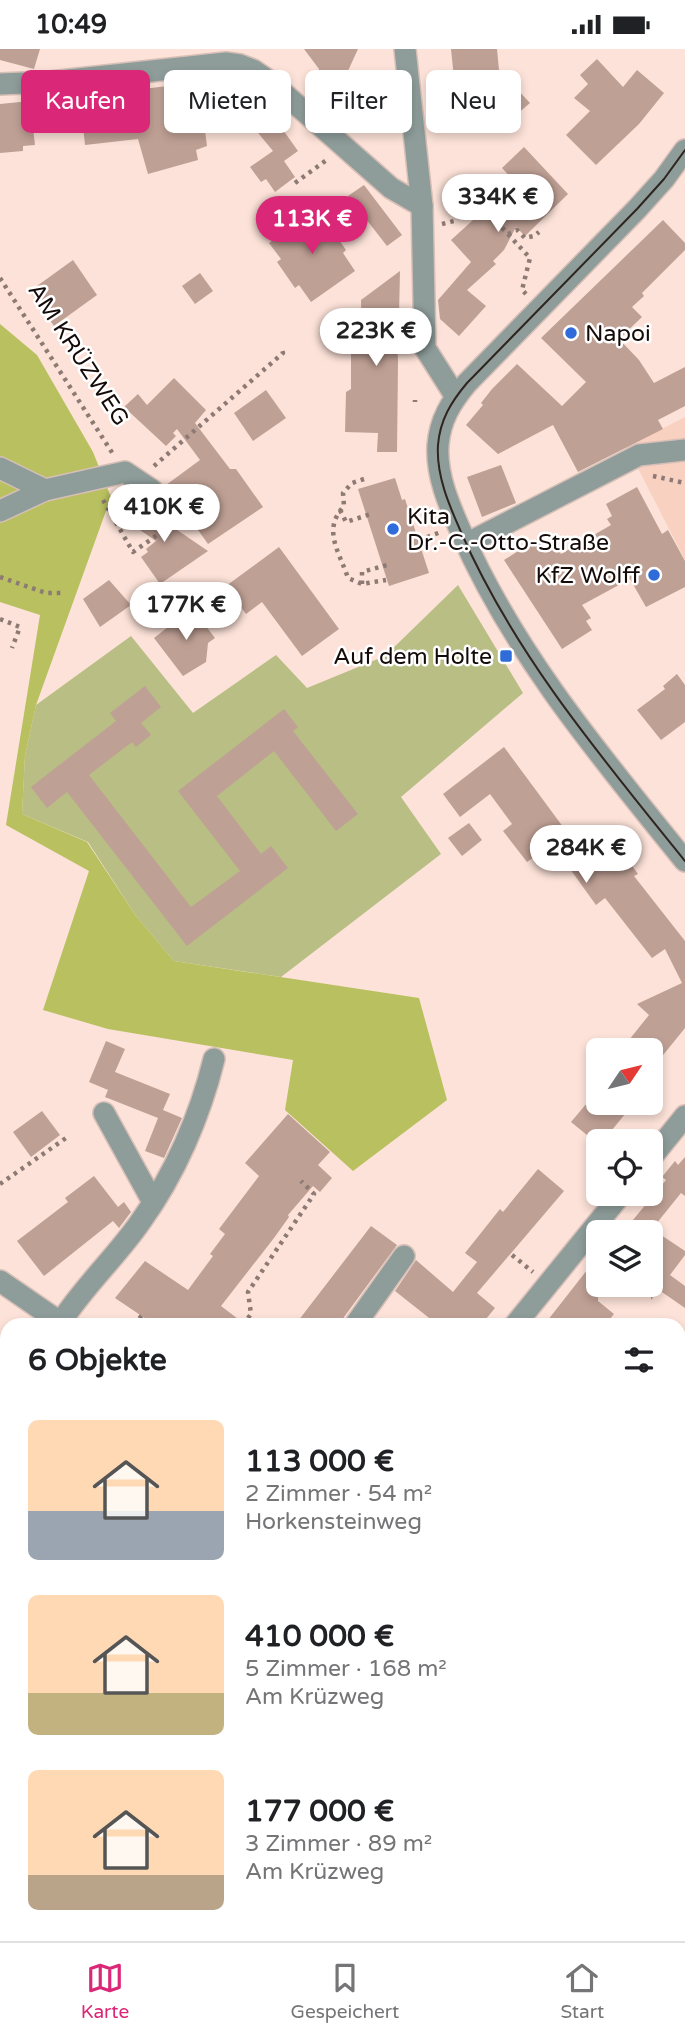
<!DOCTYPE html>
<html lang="de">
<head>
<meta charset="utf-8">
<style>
	:root { --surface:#fff; --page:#f6f6f6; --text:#202124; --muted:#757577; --line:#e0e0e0; --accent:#db2777 }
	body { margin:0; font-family:"Varela Round",sans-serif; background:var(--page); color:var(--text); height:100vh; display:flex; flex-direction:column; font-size:26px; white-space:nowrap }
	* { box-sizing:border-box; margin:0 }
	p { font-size:23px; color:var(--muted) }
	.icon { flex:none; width:38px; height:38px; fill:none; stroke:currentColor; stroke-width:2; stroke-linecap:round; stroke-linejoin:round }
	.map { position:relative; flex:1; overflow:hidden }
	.details { position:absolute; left:0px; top:1269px; width:686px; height:625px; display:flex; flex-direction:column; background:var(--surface); border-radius:21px 21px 0 0; box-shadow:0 4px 10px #0003 }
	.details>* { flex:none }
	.top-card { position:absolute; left:21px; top:21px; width:644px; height:63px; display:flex; gap:14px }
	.needle { width:46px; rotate:55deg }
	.controls { position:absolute; left:586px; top:989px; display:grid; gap:14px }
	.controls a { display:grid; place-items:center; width:77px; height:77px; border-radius:10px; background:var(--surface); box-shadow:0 4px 10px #0003; font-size:35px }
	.price { position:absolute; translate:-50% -60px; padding:0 16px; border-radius:24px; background:#fff; color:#222; font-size:23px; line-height:46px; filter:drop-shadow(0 2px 4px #0008) }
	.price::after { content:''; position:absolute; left:50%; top:42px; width:21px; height:16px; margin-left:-10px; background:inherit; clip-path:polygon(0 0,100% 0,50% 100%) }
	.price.selected { background:var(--accent); color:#fff }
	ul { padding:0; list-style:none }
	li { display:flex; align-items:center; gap:21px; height:175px; padding:0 28px }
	li span { display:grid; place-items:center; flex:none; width:196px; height:140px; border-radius:10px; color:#555 }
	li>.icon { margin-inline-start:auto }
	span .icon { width:84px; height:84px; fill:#fffc; stroke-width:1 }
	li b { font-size:30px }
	h2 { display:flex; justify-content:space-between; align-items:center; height:84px; padding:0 28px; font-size:30px }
	.pill { padding:0 24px; border-radius:10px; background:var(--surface); box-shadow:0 4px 10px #0003; font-size:24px; line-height:63px }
	.pill.selected { background:var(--accent); color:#fff }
	.status { display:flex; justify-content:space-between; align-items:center; height:49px; padding:0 35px; background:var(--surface); direction:ltr }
	.status svg { height:19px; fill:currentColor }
	.tab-bar { display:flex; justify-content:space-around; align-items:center; height:98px; border-top:2px solid var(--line); background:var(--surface); font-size:19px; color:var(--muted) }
	.tab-bar a { display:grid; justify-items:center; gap:4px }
	.tab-bar .selected { color:var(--accent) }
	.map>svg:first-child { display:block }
	.built { fill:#f9d1c1 }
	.green { fill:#b8be84 }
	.forest { fill:#b8c05f }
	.building { fill:#bfa095 }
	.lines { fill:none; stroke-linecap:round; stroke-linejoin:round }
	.minor-casing { stroke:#d7bfb7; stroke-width:24 }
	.path { stroke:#8d7a74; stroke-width:4.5; stroke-dasharray:3.5 5; stroke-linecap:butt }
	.minor { stroke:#8e9d9a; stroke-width:21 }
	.tram { stroke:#302420; stroke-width:2 }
	.poi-dot { fill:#2f6cd9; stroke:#fff; stroke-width:2.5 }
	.labels { text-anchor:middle; stroke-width:5; stroke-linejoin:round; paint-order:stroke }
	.poi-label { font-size:23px; fill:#140a07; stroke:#fff; text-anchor:start }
	.street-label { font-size:23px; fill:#140a07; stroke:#fff }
</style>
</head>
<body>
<div class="status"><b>10:49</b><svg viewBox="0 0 49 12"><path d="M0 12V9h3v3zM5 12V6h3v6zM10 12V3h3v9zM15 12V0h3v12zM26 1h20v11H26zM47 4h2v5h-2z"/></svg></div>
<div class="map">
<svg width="685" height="1892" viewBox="0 0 685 1892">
	<rect width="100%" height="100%" fill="#fce2d8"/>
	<!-- built -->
	<path class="built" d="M685 368V511L627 398Z"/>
	<!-- green -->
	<path class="green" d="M458 536 523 644 401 748 441 805 281 928 174 912 136 867 88 793 22 765 25 707 36 656 131 587 193 664 276 606 307 639 385 607Z"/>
	<!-- forest -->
	<path class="forest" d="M0 275 37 306 93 403 111 448 36 656 25 707 22 765 87 793 136 867 174 912 419 949 447 1051 353 1122 285 1061 293 1011 108 980 43 961 89 822 6 776 40 566 0 553Z"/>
	<!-- building -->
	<g class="building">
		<path d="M0 0H40L34 20 0 11Z"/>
		<path d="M304 0H358L342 35 376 51 364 78 317 55 327 34 317 30 319 20Z"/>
		<path d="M451 0H497L499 21 530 54 516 66 496 46 456 49Z"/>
		<path d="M597 10 623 38 637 21 664 44 639 75 596 116 566 86 590 62 574 49 588 35 580 26Z"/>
		<path d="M232 29 236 63 203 67 207 97 196 101 198 111 148 125 138 90 85 96 81 58 136 52 135 41Z"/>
		<path d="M30 52 35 96 23 97V102L0 104V55Z"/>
		<path d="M266 65 281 78 298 102 284 112 295 128 275 143 266 130 261 133 250 118 273 102 254 79Z"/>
		<path d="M524 98 568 145 525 187 516 178 504 201 493 212 496 215 467 241 486 257 459 287 440 270 438 251 471 213 451 191 515 133 502 119Z"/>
		<path d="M364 136 402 186 387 197 348 147Z"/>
		<path d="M317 159 346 201 343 204 355 222 311 253 299 236 295 239 277 213 281 210 269 194Z"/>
		<path d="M663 171 685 194V201L642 244 644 247 632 258 642 268 619 290 639 311 654 334 685 318V357L658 371 663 380 578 423 553 376 498 405 466 376 483 356 481 354 492 340 517 315 562 357 586 333 541 289Z"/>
		<path d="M73 211 97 246 54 277 30 242Z"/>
		<path d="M400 222 399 266H396L398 312 397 403H377L378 384 345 383 346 343 351 340V283L362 294 361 251Z"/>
		<path d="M200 224 213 242 195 255 182 237Z"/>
		<path d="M174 329 206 361 195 374 230 420H236L263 458 208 495 166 436 200 411 177 380 173 384 176 387 166 397 124 358 138 345 147 356Z"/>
		<path d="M266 341 286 369 253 392 234 364Z"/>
		<path d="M501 416 516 454 482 468 467 428Z"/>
		<path d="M395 429 402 451 405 450 429 524 389 537 358 440Z"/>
		<path d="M637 438 662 485 668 481 685 512V538L646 558 630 530 582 556 591 569 586 572 592 581 562 600 504 511 542 487 551 501 556 498 561 505 611 476 607 470 612 467 606 455Z"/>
		<path d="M139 455 208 502 160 535 141 508 148 503 146 500 156 492 121 468Z"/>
		<path d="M279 498 339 580 302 607 262 553 246 565 226 537Z"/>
		<path d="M109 531 131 556 100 578 83 550Z"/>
		<path d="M192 559 215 589 208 594 206 613 183 627 154 589Z"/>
		<path d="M677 625 685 636V673L661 691 637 661 665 640 663 637Z"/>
		<path d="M145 637 161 658 141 674 151 686 136 698 132 693 89 726 191 858 240 822 178 742 284 660 298 678 293 682 358 765 336 782 274 702 217 747 261 805 271 797 288 819 187 897 67 743 47 759 31 738 116 672 110 664Z"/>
		<path d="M504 698 586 809 608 793 623 813 627 810 638 825 634 827 685 892V979L651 1021V1001H621L649 966 637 955 682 934 665 900 652 909 605 849 596 856 552 795 527 813 503 782 512 775 490 745 460 768 443 745Z"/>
		<path d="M469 774 482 791 462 807 448 789Z"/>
		<path d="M106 992 125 1000 115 1023 170 1045 163 1061 182 1069 164 1109 145 1102 158 1069 105 1048 108 1041 89 1033Z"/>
		<path d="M587 1054H634L603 1092H598V1095L571 1073Z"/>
		<path d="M42 1062 60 1086 31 1108 13 1083Z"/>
		<path d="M288 1065 330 1103 318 1116 332 1129 320 1143 313 1137 288 1166 289 1168 274 1189 221 1257 246 1276H155L115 1249 145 1212 188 1241 213 1207 210 1205 225 1185 219 1180 259 1127 245 1114Z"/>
		<path d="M685 1108V1147L681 1144 652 1180 685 1202V1206L670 1226 685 1237V1259L659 1241 651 1251V1181L623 1183 666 1131 662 1128 675 1112 678 1116Z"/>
		<path d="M538 1120 564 1142 477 1244 495 1259 481 1276H438L395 1242 416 1211 453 1243 477 1213 465 1204 500 1160 503 1163Z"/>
		<path d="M94 1127 118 1158 124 1153 131 1163 119 1179 113 1172 44 1227 17 1192 68 1153 65 1149Z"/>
		<path d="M371 1177 397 1196 344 1268 342 1276H295Z"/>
		<path d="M598 1207V1252L614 1265 605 1276H544Z"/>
	</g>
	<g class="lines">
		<defs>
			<g id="minor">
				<path d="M405 0 422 157 425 299 456 348"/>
				<path d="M0 35 50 33 226 14 240 16 253 21 272 34 391 139 422 157"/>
				<path d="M685 101 664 130 637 160 467 334C451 353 440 371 438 396 436 426 449 456 461 483 514 605 602 709 685 812"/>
				<path d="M0 419 45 441"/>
				<path d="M0 462 45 441 125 423 152 441"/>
				<path d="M466 495 639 406 685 401"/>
				<path d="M104 1064 153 1153"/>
				<path d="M651 1109 685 1067"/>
				<path d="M0 1232 64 1276"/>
				<path d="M61 1273C84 1237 117 1207 141 1172 175 1125 200 1067 214 1010"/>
				<path d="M355 1276 404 1207"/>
				<path d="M515 1276 622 1144"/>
				<path d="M679 1553 685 1556"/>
				<path d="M0 1602 7 1589"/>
				<path d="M400 1886 411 1892"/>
				<path d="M346 1892 349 1886"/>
			</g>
		</defs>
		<!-- minor casing -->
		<use href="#minor" class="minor-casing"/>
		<!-- path -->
		<g class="path">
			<path d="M295 134 328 110"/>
			<path d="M442 175 454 172 472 156H481L530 209 522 241 526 245"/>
			<path d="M508 185 517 181 525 189 534 187 539 183"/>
			<path d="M0 229 113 405"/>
			<path d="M415 353V351"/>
			<path d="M154 417 283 304 281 298"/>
			<path d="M653 427 685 434"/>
			<path d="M364 430 352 434 343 444 344 457C322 481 339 502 348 529L362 535 386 531"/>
			<path d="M103 451 133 503 186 466"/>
			<path d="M340 461 346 473 371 465"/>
			<path d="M419 491 441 483"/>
			<path d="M0 528 46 544H64"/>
			<path d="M362 535V523L387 516"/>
			<path d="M0 570 20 578 12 599"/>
			<path d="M0 1135 66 1089"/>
			<path d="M512 1206 533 1223"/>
			<path d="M134 1276 143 1265"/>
			<path d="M243 1276 251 1265 248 1243 314 1145 301 1132"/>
			<path d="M679 1616 685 1619"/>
			<path d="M0 1875 7 1879"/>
			<path d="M21 1886 31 1892"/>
			<path d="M168 1892 170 1886"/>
			<path d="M453 1892 456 1886"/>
		</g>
		<!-- minor -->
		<use href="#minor" class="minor"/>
		<!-- tram -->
		<path class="tram" d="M685 101 664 130 637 160 467 334C451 353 440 371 438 396 436 426 449 456 461 483 514 605 602 709 685 812"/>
	</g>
	<!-- markers -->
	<g class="poi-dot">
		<circle cx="571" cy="284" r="7"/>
		<circle cx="393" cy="480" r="7"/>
		<circle cx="654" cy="526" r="7"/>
		<rect x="499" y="600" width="14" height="14" rx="3.5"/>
	</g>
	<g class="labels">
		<!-- poi labels -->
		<g class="poi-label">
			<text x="585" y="292">Napoi</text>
			<text x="407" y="475">Kita<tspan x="407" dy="26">Dr.-C.-Otto-Straße</tspan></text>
			<text x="640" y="534" text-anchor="end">KfZ Wolff</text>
			<text x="492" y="615" text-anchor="end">Auf dem Holte</text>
		</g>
		<!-- street labels -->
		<g class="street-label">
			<text transform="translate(79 305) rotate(57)" y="8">AM KRÜZWEG</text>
		</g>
	</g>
</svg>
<div class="controls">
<a><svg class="needle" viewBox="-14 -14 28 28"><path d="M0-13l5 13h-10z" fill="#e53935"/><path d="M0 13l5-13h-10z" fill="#757577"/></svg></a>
<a><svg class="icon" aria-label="locate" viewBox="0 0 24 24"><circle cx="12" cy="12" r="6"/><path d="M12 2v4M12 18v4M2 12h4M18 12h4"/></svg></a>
<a><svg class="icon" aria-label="layers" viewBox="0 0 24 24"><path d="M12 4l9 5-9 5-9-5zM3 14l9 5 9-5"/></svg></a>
</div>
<b class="price" style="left:498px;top:185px">334K €</b>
<b class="price selected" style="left:312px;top:207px">113K €</b>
<b class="price" style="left:376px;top:319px">223K €</b>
<b class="price" style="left:164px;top:495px">410K €</b>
<b class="price" style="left:186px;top:593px">177K €</b>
<b class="price" style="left:586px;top:836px">284K €</b>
<div class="top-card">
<a class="pill selected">Kaufen</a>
<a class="pill">Mieten</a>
<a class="pill">Filter</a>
<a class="pill">Neu</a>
</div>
<section class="details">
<h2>6 Objekte<svg class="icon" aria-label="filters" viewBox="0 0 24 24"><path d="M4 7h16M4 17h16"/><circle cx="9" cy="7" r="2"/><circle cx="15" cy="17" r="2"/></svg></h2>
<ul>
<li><span style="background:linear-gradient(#ffd9b3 65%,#9aa5b1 0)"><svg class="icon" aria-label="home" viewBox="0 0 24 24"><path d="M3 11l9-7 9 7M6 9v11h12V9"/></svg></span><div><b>113 000 €</b><p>2 Zimmer · 54 m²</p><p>Horkensteinweg</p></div></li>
<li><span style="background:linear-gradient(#ffd9b3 70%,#c2b280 0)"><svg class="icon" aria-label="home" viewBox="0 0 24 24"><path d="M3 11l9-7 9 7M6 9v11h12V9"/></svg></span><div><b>410 000 €</b><p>5 Zimmer · 168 m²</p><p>Am Krüzweg</p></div></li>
<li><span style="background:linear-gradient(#ffd9b3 75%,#b9a48a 0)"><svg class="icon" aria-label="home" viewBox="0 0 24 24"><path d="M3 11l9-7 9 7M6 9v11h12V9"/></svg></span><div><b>177 000 €</b><p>3 Zimmer · 89 m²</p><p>Am Krüzweg</p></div></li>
</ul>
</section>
</div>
<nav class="tab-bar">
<a class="selected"><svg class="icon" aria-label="map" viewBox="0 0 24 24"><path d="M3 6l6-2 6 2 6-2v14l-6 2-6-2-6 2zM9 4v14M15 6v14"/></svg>Karte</a>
<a><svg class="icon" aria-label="saved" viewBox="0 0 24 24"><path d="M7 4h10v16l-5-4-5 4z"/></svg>Gespeichert</a>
<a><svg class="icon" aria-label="home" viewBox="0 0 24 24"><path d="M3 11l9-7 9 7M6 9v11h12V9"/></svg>Start</a>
</nav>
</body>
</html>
